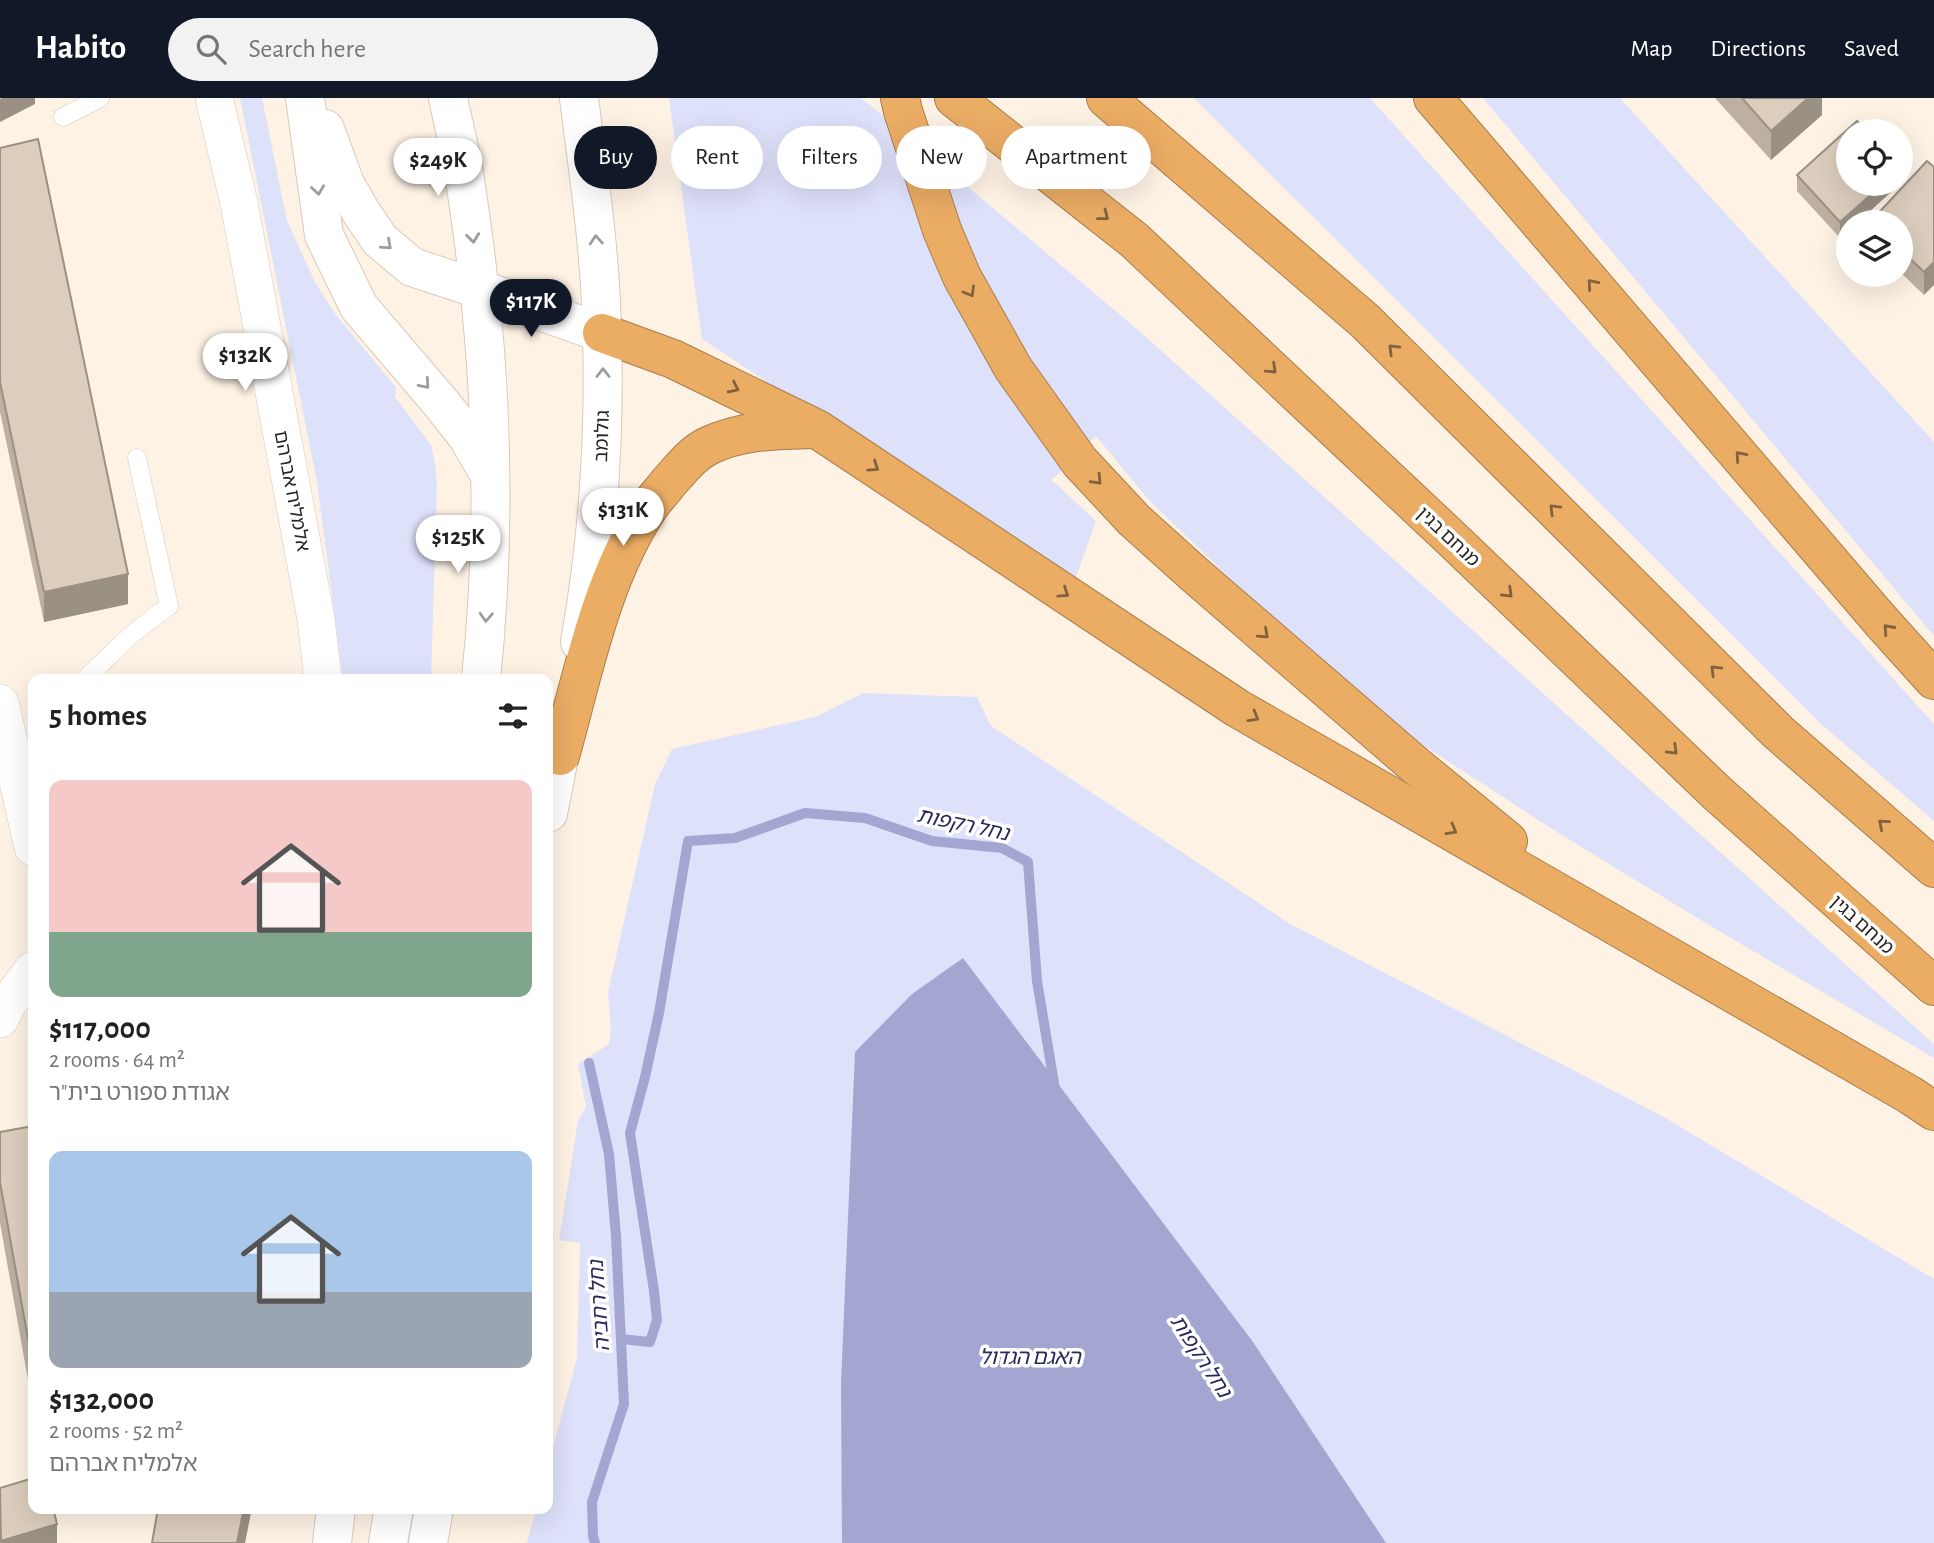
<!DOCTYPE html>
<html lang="en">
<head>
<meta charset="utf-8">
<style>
	:root { --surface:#fff; --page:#f2f2f2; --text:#222; --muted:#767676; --accent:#111827 }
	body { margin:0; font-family:"Alegreya Sans","Noto Sans Hebrew",sans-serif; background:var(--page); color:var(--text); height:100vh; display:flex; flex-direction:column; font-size:26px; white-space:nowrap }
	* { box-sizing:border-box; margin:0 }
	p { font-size:23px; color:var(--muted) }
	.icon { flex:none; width:38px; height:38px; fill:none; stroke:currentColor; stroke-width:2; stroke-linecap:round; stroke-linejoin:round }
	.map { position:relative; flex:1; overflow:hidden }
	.side { position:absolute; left:28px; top:576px; width:525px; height:840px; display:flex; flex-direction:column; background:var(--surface); border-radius:14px; box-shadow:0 7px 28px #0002 }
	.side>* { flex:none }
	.top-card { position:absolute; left:574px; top:28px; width:665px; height:63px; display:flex; gap:14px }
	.fabs { position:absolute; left:1836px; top:21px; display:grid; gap:14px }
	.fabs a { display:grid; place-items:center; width:77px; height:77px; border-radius:50%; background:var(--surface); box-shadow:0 7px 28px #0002; font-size:35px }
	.price { position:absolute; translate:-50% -60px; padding:0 16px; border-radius:24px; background:#fff; color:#222; font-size:23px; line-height:46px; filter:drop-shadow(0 2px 4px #0008) }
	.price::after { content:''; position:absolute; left:50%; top:42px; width:21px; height:16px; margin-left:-10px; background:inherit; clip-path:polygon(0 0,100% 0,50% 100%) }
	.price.on { background:var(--accent); color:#fff }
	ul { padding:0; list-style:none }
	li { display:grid; align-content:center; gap:14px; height:371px; padding:0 21px }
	li span { display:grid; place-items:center; height:217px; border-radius:14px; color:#555 }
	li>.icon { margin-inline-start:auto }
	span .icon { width:126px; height:126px; fill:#fffc; stroke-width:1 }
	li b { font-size:30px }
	h2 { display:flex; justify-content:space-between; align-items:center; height:84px; padding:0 21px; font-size:30px }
	.tag { padding:0 24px; border-radius:32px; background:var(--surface); box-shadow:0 7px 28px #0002; font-size:24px; line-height:63px }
	.tag.on { background:var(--accent); color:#fff }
	header { display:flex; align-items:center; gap:42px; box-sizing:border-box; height:98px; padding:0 35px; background:var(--accent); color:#fff }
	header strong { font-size:33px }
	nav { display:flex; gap:38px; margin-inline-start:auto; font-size:24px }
	.search { width:490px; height:63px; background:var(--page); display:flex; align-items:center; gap:18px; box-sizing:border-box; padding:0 24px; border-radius:38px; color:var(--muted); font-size:26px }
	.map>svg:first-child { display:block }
	.green { fill:#dee1fa }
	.water { fill:#a2a6d1 }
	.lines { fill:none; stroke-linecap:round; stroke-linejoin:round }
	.stream { stroke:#a2a6d1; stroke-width:10 }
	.lane-casing { stroke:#d9caba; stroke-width:19 }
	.street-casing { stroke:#d9caba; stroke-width:38 }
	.secondary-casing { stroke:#d9caba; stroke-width:40 }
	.highway-casing { stroke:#a77d4c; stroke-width:40 }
	.lane { stroke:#fff; stroke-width:18 }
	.street { stroke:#fff; stroke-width:37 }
	.secondary { stroke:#fff; stroke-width:38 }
	.highway { stroke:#ebac64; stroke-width:38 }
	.wall { fill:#bdb0a3 }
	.shaded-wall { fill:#9a9084 }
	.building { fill:#dccdbd; stroke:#9a9084; stroke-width:2 }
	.oneway { stroke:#9f9d9a }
	.oneway2 { stroke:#81623e }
	.labels { text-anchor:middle; stroke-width:7; stroke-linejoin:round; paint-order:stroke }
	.street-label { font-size:19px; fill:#2a251f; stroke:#fff }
	.water-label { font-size:21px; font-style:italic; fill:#29285d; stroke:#fff }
</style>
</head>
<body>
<header>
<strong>Habito</strong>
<div class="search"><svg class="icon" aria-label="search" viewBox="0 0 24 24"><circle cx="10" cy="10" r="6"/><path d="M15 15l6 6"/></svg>Search here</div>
<nav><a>Map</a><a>Directions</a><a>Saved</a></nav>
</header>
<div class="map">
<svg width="1934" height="1445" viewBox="0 0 1934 1445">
	<rect width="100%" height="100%" fill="#fef2e5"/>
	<!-- green -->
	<g class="green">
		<path d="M240 0H262L287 123 316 186 336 217 396 289 395 299 431 347 435 366 437 386 431 581H343L317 384Z"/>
		<path d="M669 0H861L875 11 1137 231 1934 946V960L1699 821 1552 731 1357 604 1148 401 1096 338 1052 382 1096 423 1073 487 702 241Z"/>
		<path d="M1194 0H1370L1934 626V723L1821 626Z"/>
		<path d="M1483 0H1620L1934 344V538Z"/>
		<path d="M863 595 977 599 991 628 1292 827 1662 1018 1934 1181V1445H527L536 1411 548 1410V1368L577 1260 580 1145 559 1142 578 1023 586 1009 578 966 609 946 611 932 608 894 655 686 672 651 815 619Z"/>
	</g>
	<!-- water -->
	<path class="water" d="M963 860 1253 1244 1386 1445H842L841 1286 855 954 912 896Z"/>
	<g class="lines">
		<!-- stream -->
		<g class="stream">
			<path d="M589 965 609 1056 616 1138 624 1306 592 1404 593 1438 595 1445"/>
			<path d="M621 1241 650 1244 657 1222 654 1193 630 1035 645 979 659 915 688 743 735 740 805 715 865 720 932 743 1002 750 1028 764 1037 883 1055 991"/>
		</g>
		<defs>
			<g id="lane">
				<path d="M63 19 100 0"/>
				<path d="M85 581 132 536 169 508 137 360"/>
			</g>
			<g id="street">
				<path d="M214 0 239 105 316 521 323 581"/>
				<path d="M0 605 33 749"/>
				<path d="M0 921 8 905 33 872"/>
			</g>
			<g id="secondary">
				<path d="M305 0 324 137 359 209 441 305 467 338 488 374"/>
				<path d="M448 0C454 29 462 59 466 89 491 250 498 419 481 581"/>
				<path d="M579 0C589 79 601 158 602 238 605 340 598 443 580 544"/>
				<path d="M325 31 345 86 361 114 380 142 412 169 479 191 602 235"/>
				<path d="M548 715 566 624"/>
				<path d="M332 1445 336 1410"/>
				<path d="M388 1445 394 1410"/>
				<path d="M428 1445 434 1410"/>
			</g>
			<g id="highway">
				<path d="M900 0 903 13 942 132 962 179 1013 270 1080 364 1134 422 1194 476 1415 667 1508 743"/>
				<path d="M954 0 1134 142 1454 443 1717 695 1934 888"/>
				<path d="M1106 0 1365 223 1778 634 1934 770"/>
				<path d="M1433 0 1880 522 1934 582"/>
				<path d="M602 235 673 261 817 331 1237 610 1910 997 1934 1013"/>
				<path d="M560 658C583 576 601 481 649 409 655 400 663 392 669 384 681 371 692 356 708 348 741 332 776 332 812 331"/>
			</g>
		</defs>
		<!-- lane casing -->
		<use href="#lane" class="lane-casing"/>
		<!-- street casing -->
		<use href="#street" class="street-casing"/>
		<!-- secondary casing -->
		<use href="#secondary" class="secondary-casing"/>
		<!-- highway casing -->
		<use href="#highway" class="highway-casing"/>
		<!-- lane -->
		<use href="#lane" class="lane"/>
		<!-- street -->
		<use href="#street" class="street"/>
		<!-- secondary -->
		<use href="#secondary" class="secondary"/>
		<!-- highway -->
		<use href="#highway" class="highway"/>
	</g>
	<!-- wall -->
	<g class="wall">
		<path d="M1715 0H1822V17L1771 62Z"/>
		<path d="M0 50 128 506 44 524 0 314Z"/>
		<path d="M1934 69 1924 197 1900 174V124H1871V123Z"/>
		<path d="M1797 77 1848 124V133L1840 140 1797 93Z"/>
		<path d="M33 1028V1310L0 1125V1034Z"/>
		<path d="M0 1390 33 1410H82L54 1416 57 1445H0Z"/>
	</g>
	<!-- shaded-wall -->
	<g class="shaded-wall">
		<path d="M2 0H35V6L0 24V1Z"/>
		<path d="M1808 0H1822V17L1771 62V33Z"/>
		<path d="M1883 86H1900L1858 124H1848V133L1840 140V124Z"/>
		<path d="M1934 164V187L1924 197V174Z"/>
		<path d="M128 476V506L44 524V494Z"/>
		<path d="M244 1410H252L245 1445H237Z"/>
		<path d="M57 1426V1445H1V1443Z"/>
	</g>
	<!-- building -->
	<g class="building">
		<path d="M1742 0H1808L1771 33Z"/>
		<path d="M1857 23 1867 33H1848V86H1883L1840 124 1797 77Z"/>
		<path d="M38 41 128 476 44 494 0 284V50Z"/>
		<path d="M1927 63 1934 69V164L1924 174 1900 151V124H1873L1871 123Z"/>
		<path d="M33 1028V1269L0 1084V1034Z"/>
		<path d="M33 1380V1410H53L57 1426 1 1443 0 1390Z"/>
		<path d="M158 1410H244L237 1445H152Z"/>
	</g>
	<!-- one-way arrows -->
	<defs><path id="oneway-chevron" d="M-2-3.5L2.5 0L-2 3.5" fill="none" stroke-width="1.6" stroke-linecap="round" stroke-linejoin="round" transform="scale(1.75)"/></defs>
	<g class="oneway">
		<use href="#oneway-chevron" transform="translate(318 92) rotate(82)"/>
		<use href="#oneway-chevron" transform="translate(473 140) rotate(83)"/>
		<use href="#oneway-chevron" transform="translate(596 142) rotate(-94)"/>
		<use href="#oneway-chevron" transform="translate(387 147) rotate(42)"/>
		<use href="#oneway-chevron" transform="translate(603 275) rotate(-90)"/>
		<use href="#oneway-chevron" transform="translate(425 286) rotate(49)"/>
		<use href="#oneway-chevron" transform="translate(486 519) rotate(93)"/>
	</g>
	<g class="oneway2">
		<use href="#oneway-chevron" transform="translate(1104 118) rotate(38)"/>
		<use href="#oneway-chevron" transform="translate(1592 186) rotate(-131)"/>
		<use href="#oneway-chevron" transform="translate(970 194) rotate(60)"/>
		<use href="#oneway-chevron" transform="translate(1393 251) rotate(-135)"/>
		<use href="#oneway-chevron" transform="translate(1272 271) rotate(43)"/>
		<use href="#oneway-chevron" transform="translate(734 290) rotate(26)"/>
		<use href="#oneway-chevron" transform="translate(1740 358) rotate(-131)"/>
		<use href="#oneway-chevron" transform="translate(874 369) rotate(34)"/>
		<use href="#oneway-chevron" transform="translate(1097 382) rotate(47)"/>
		<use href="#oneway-chevron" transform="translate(1554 411) rotate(-135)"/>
		<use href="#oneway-chevron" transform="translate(1064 495) rotate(34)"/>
		<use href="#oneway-chevron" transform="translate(1508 495) rotate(44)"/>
		<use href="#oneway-chevron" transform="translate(1888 531) rotate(-132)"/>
		<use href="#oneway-chevron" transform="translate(1264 536) rotate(42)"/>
		<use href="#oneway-chevron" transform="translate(1715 572) rotate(-135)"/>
		<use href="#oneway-chevron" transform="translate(1254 619) rotate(30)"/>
		<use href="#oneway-chevron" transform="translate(1673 652) rotate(44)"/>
		<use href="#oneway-chevron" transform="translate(1883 726) rotate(-139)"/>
		<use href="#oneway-chevron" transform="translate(1452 732) rotate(30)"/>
	</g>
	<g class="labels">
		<!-- street labels -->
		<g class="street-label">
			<text transform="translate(601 338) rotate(-88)" y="7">גולומב</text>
			<text transform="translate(293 393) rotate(79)" y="7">אלמליח אברהם</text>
			<text transform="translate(1449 438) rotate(43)" y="7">מנחם בגין</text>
			<text transform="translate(1863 826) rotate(42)" y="7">מנחם בגין</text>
		</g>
		<!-- water labels -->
		<g class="water-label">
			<text transform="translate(963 726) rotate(12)" y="7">נחל רקפות</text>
			<text transform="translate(599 1208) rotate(-94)" y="7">נחל רחביה</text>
			<text transform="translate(1201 1258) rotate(57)" y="7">נחל רקפות</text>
			<text x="1030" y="1266">האגם הגדול</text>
		</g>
	</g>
</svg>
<div class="fabs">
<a><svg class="icon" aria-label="locate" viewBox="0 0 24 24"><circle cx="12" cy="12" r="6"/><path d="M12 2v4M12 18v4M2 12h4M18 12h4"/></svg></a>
<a><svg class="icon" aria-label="layers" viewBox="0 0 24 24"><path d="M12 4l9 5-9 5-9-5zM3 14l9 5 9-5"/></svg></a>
</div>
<b class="price" style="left:438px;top:100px">$249K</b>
<b class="price on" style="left:531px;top:241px">$117K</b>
<b class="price" style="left:245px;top:295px">$132K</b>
<b class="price" style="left:623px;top:450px">$131K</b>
<b class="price" style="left:458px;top:477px">$125K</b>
<div class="top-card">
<a class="tag on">Buy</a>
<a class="tag">Rent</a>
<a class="tag">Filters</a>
<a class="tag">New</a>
<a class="tag">Apartment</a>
</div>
<section class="side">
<h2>5 homes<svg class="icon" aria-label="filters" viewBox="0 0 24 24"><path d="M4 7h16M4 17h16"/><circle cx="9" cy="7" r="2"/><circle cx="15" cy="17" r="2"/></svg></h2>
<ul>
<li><span style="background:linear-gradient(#f6c9c9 70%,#7fa58c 0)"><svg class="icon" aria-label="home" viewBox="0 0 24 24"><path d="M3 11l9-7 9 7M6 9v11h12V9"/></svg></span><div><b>$117,000</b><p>2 rooms · 64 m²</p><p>אגודת ספורט בית&quot;ר</p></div></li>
<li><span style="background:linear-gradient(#a9c7e8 65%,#9aa5b1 0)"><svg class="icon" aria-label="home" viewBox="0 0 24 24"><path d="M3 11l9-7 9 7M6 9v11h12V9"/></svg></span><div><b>$132,000</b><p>2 rooms · 52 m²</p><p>אלמליח אברהם</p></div></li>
</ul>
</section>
</div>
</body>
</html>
